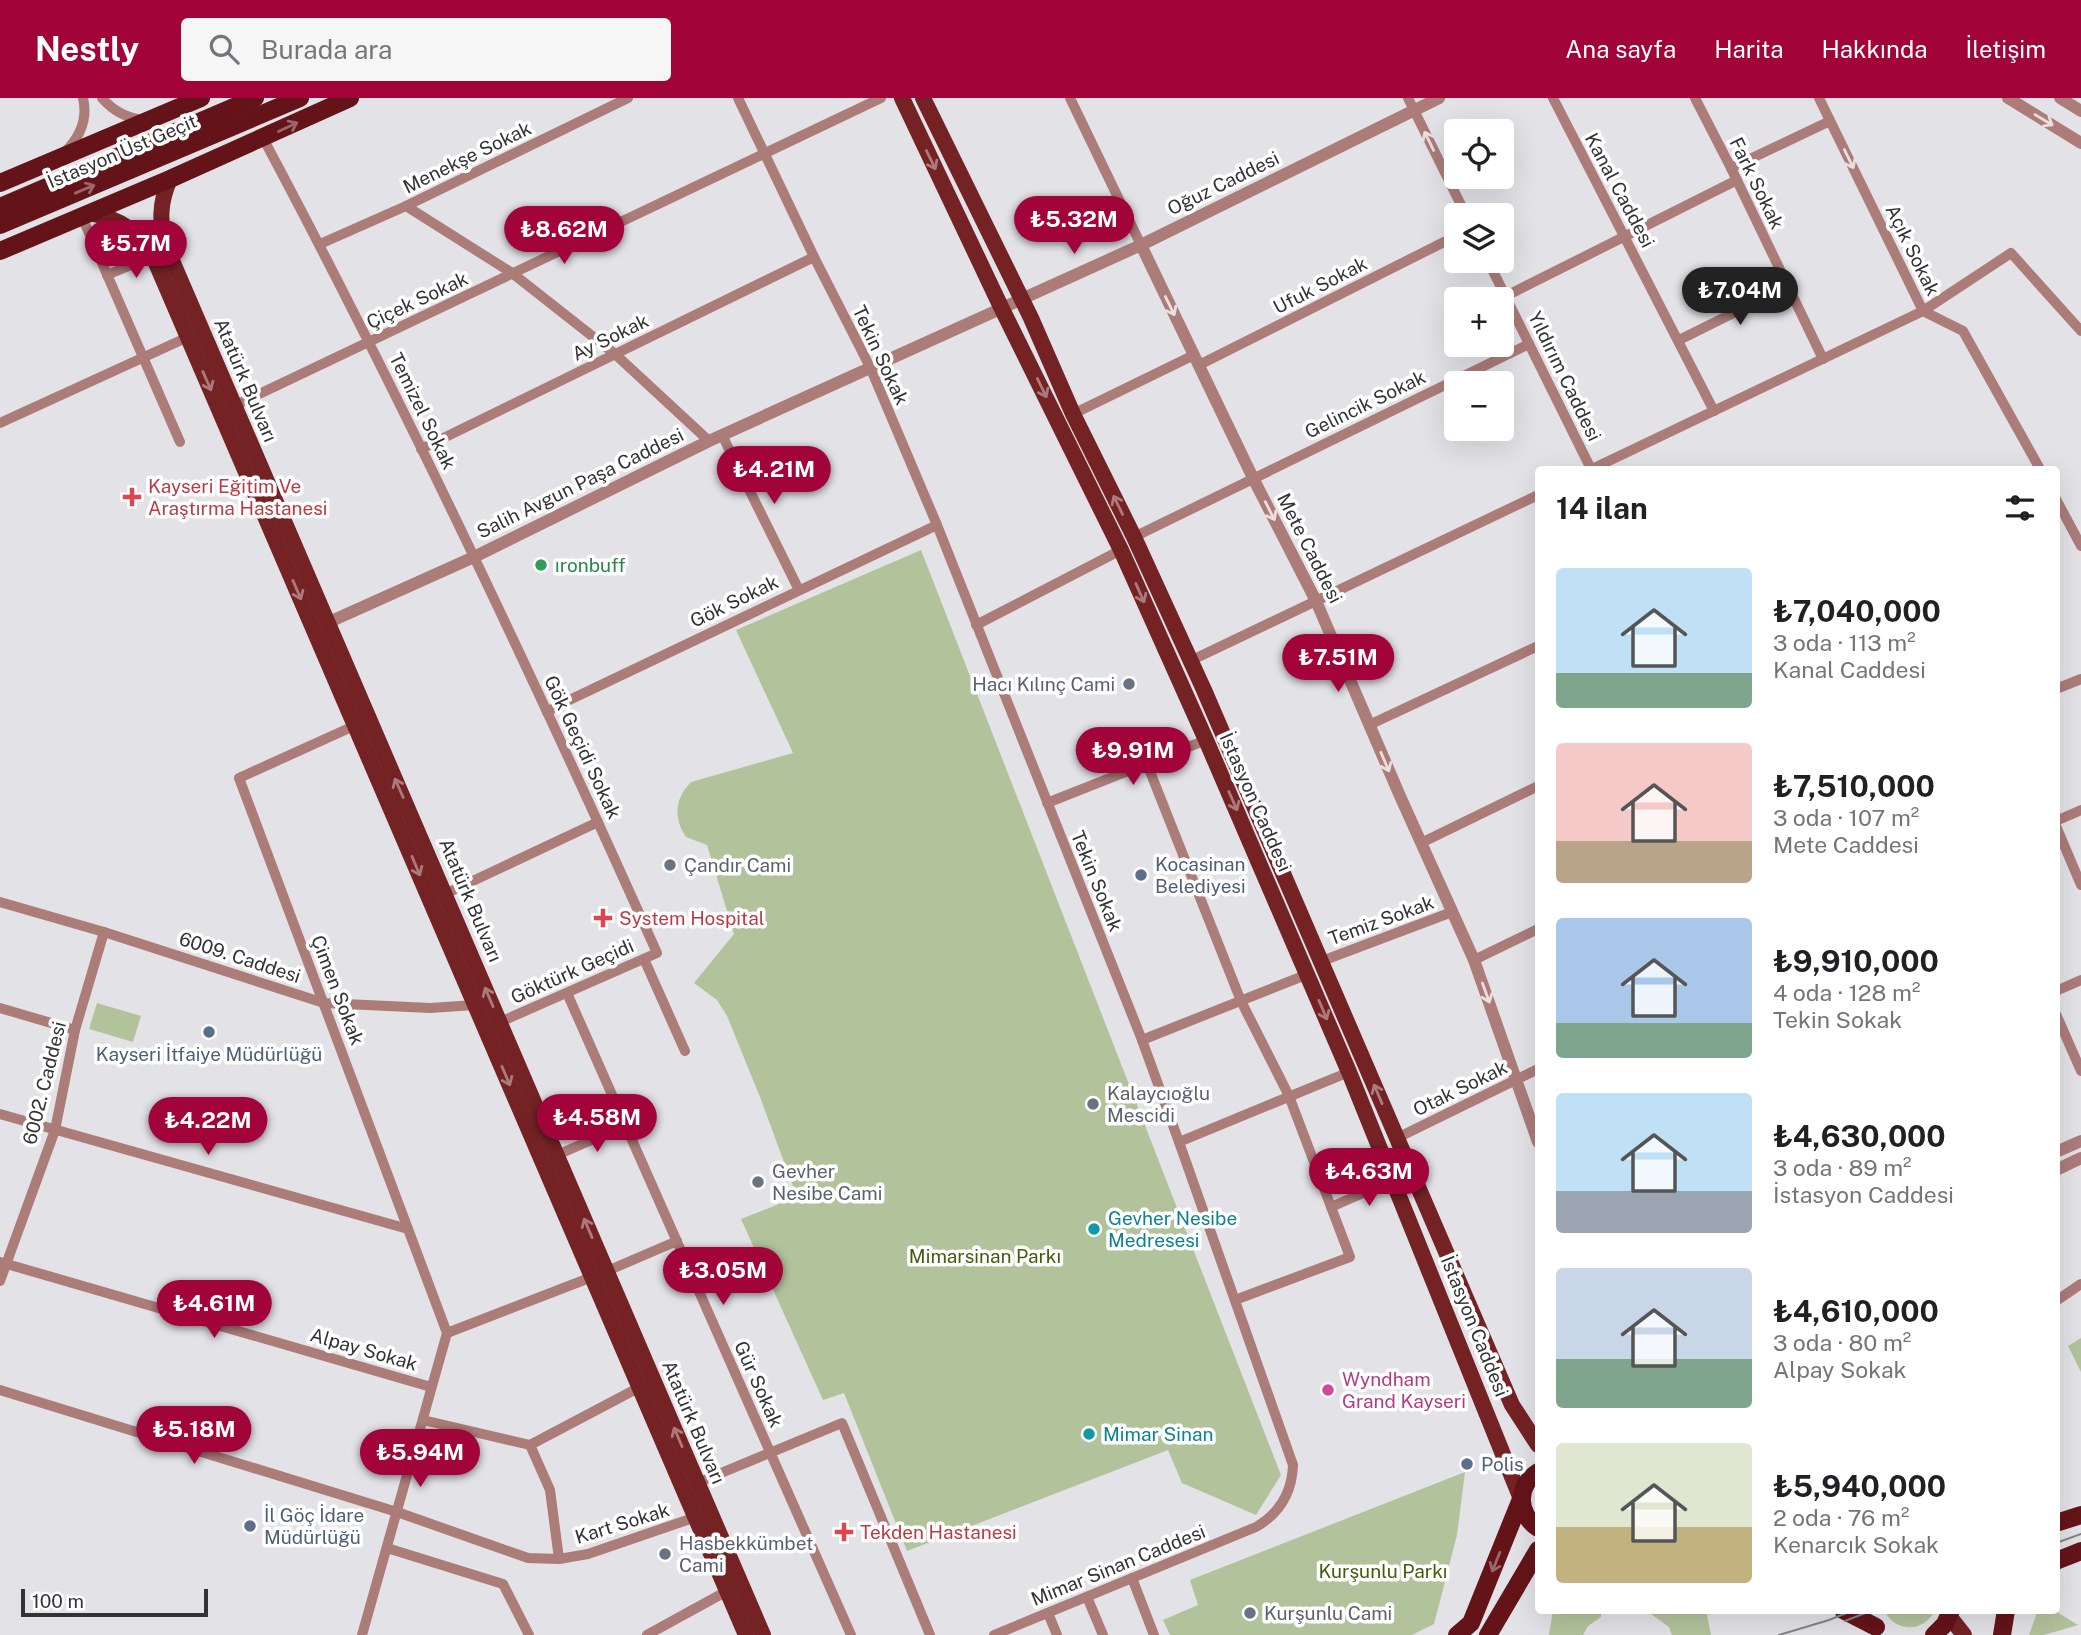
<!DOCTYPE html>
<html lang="tr">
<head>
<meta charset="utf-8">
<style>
	:root { --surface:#fff; --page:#f6f6f6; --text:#202124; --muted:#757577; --accent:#a20339 }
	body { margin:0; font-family:"Public Sans",sans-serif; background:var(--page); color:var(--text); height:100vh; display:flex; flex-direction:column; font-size:26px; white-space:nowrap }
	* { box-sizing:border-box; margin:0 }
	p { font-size:23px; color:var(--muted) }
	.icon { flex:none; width:38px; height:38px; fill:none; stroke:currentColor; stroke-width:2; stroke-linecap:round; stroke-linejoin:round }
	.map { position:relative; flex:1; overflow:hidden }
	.sheet { position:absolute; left:1535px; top:368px; width:525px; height:1148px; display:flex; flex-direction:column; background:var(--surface); border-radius:7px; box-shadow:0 7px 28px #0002 }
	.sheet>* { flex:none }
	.buttons { position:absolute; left:1444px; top:21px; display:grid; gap:14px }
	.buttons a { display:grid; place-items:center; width:70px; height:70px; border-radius:7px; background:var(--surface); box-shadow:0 7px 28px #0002; font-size:35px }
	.scale { position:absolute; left:21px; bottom:18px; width:187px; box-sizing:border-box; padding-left:7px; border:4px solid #333335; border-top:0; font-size:19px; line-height:24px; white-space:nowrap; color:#333335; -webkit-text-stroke:5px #fff; paint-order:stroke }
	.price { position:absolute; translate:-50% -60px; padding:0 16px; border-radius:24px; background:var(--accent); color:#fff; font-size:23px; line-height:46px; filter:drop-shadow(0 2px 4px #0008) }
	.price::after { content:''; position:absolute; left:50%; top:42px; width:21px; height:16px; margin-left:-10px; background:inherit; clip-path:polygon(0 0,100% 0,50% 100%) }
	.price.active { background:#222; color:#fff }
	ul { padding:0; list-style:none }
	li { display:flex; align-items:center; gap:21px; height:175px; padding:0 21px }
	li span { display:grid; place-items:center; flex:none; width:196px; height:140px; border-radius:7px; color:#555 }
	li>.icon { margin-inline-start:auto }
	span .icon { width:84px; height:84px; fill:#fffc; stroke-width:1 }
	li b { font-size:30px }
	h2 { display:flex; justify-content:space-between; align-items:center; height:84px; padding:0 21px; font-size:30px }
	header { display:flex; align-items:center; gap:42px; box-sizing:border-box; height:98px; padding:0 35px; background:var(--accent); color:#fff }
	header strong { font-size:33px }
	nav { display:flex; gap:38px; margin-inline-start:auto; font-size:24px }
	.search { width:490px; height:63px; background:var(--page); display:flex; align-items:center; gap:18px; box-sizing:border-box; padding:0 24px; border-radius:7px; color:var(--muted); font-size:26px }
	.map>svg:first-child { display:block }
	.green { fill:#b2c39c }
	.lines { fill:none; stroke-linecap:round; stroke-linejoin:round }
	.minor { stroke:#ac7c79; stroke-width:10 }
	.tertiary { stroke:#ac7c79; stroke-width:12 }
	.primary { stroke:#742224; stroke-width:16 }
	.trunk { stroke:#641419; stroke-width:18 }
	.tram { stroke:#848487; stroke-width:2 }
	.oneway { stroke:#eadede }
	.oneway2 { stroke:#9a666a }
	.oneway3 { stroke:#ac7a7c }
	.health-dot { fill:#e0444e; stroke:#fff; stroke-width:2.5 }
	.leisure-dot { fill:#2e9e5b; stroke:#fff; stroke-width:2.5 }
	.worship-dot { fill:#6b7280; stroke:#fff; stroke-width:2.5 }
	.service-dot { fill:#5c6f8a; stroke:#fff; stroke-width:2.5 }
	.culture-dot { fill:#0f9aa8; stroke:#fff; stroke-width:2.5 }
	.hotel-dot { fill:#d1479c; stroke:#fff; stroke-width:2.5 }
	.labels { text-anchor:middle; stroke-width:7; stroke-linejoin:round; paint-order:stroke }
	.street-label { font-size:19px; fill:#333335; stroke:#fff }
	.health-label { font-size:19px; fill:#be3a42; stroke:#fff; text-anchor:start }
	.leisure-label { font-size:19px; fill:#27864d; stroke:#fff; text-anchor:start }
	.worship-label { font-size:19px; fill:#5b616d; stroke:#fff; text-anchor:start }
	.service-label { font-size:19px; fill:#4e5e75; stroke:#fff; text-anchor:start }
	.culture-label { font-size:19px; fill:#0d838f; stroke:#fff; text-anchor:start }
	.park-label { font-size:19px; fill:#425c0c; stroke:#fff }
	.hotel-label { font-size:19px; fill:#b23c85; stroke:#fff; text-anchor:start }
</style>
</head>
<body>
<header>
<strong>Nestly</strong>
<div class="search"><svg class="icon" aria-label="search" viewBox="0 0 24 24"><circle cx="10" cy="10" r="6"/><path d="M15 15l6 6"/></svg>Burada ara</div>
<nav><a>Ana sayfa</a><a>Harita</a><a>Hakkında</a><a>İletişim</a></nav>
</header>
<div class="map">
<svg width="2081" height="1537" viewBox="0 0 2081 1537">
	<rect width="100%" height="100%" fill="#e2e2e7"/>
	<!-- green -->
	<g class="green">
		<path d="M921 452 1281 1377 1256 1417 1182 1385 1168 1352 907 1453 844 1295 823 1302 741 1121 797 1099 760 999 727 918 717 902 694 885 734 836 707 747 686 739C673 720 675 700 691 684L793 655 736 532Z"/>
		<path d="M97 905 141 918 133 944 89 931Z"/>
		<path d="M2081 1240V1274L2068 1248Z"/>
		<path d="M1465 1374 1457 1437 1434 1526 1412 1537H1170L1163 1522 1198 1507 1190 1482Z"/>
		<path d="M1553 1512H1601V1519L1588 1528 1583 1537H1549Z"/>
		<path d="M1651 1512H1706L1711 1537H1672L1669 1529 1651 1516Z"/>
		<path d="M1884 1512H1935C1924 1535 1895 1535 1884 1512Z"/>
		<path d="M2038 1512H2054L2078 1527 2044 1537H2029Z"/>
	</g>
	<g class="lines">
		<!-- minor -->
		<g class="minor">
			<path d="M102 0C114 14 128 21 146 22"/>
			<path d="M738 0 814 159 870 269 937 427 1142 942 1179 1044 1293 1367C1292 1395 1280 1415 1256 1429L994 1537"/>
			<path d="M1070 0 1141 147"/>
			<path d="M1408 0 1466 117"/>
			<path d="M1553 0 1714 313"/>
			<path d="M1695 0 1731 70 1823 261"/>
			<path d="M1819 0 1923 213 1963 233 2040 371"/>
			<path d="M263 40C405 306 534 580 657 855L500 924"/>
			<path d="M65 54C80 39 88 21 83 0"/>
			<path d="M1731 70 1830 23"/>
			<path d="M406 108 512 175 615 256 709 343"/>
			<path d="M82 119 180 344"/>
			<path d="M320 146 406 108 628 0"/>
			<path d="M1488 163 1591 371"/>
			<path d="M107 177 153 158"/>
			<path d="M1506 198 1737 82"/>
			<path d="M1679 242 1788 188"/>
			<path d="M1199 267 1456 138"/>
			<path d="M234 308 881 0"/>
			<path d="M1073 316 1194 257"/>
			<path d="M0 325 188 239"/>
			<path d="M722 337 799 492"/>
			<path d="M421 351 814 159"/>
			<path d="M1592 371 1923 213 2011 155 2081 233"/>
			<path d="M2056 401 2081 448"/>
			<path d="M1134 439 1529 246"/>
			<path d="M976 527 1121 452"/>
			<path d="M1190 563 1538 397"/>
			<path d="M2056 591 2081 581"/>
			<path d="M547 614 561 606 937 427"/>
			<path d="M356 627 239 680 447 1235"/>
			<path d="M1369 627 1538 548"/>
			<path d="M1147 666 1241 903 1289 998 1350 1159 1235 1202"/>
			<path d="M1047 705 1206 642"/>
			<path d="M2056 723 2081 712"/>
			<path d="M2056 728 2081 787"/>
			<path d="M1421 745 1538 688"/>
			<path d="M445 796 598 724"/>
			<path d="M0 804 104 834 324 905 430 910 475 907"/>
			<path d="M644 861 685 953"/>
			<path d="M1474 862 1538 831"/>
			<path d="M1322 863 1452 814"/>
			<path d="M2056 893 2081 882"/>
			<path d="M567 895 851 1537"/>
			<path d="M0 910 75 932"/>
			<path d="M2056 916 2081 973"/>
			<path d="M1142 942 1308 876"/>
			<path d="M0 1016 408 1131"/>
			<path d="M1397 1040 1538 971"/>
			<path d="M1179 1044 1349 974"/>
			<path d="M557 1057 626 1027"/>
			<path d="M1331 1109 1393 1082"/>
			<path d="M0 1164 431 1289"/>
			<path d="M607 1173 677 1143"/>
			<path d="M0 1183 55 1032 75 932 104 834"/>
			<path d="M2056 1203 2081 1186"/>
			<path d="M447 1235 592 1179"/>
			<path d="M0 1292 397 1414 528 1460 559 1461 588 1456 696 1419"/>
			<path d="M423 1322 530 1347 550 1392 559 1461"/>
			<path d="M530 1347 640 1289"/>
			<path d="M697 1385 842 1325 930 1537"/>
			<path d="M387 1450 503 1486 529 1537"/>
			<path d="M1132 1480 1154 1537"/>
			<path d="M1087 1499 1103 1537"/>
			<path d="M1048 1515 1057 1537"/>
			<path d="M362 1537 447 1235"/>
			<path d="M647 1537 727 1493"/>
		</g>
		<!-- tertiary -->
		<g class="tertiary">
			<path d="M2008 0 2081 45"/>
			<path d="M2060 0 2081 13"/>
			<path d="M1141 147 1253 380 1316 503 1400 698 1474 862 1538 1044"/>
			<path d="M327 525 474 459 709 343 1141 147 1439 0"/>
			<path d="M2056 1054 2081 1043"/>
			<path d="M2056 1072 2081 1060"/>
		</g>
		<!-- primary -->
		<g class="primary">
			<path d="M902 0 1001 209 1121 452 1206 642 1349 974 1521 1401"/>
			<path d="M923 0 1031 220 1073 316 1134 439 1204 592 1512 1307 1538 1347"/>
			<path d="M170 81C159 105 159 126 167 151L763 1537"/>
			<path d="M90 115C118 120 139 133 153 158L746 1537"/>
			<path d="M1949 1518 1964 1537"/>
		</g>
		<!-- trunk -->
		<g class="trunk">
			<path d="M0 85 201 0"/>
			<path d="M0 109 255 0"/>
			<path d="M0 127 300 0"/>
			<path d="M0 153 170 81 350 0"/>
			<path d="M1538 1374C1516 1388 1517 1415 1538 1430"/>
			<path d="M2056 1425 2081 1417"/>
			<path d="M2056 1463 2081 1453"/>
			<path d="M1843 1512 1876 1529"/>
			<path d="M1457 1537 1471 1525 1521 1401"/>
			<path d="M1488 1537 1538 1452"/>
			<path d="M1934 1537 1945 1526 1951 1512"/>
			<path d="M2002 1537 2006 1512"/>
		</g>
		<!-- tram -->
		<g class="tram">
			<path d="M2056 1445 2081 1436"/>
			<path d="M1845 1523 1873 1512"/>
			<path d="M1779 1537 1829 1522 1854 1512"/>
		</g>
	</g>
	<!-- one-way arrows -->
	<defs><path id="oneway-shaft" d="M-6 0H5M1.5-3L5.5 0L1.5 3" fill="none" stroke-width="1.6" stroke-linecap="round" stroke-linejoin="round" transform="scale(1.75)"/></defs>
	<g class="oneway">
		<use href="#oneway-shaft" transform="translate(2044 22) rotate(31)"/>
		<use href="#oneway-shaft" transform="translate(1429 43) rotate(-116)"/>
		<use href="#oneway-shaft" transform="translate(1849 61) rotate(64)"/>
		<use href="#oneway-shaft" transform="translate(1170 208) rotate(64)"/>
		<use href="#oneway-shaft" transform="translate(1270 413) rotate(63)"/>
		<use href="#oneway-shaft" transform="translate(1385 664) rotate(67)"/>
		<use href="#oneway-shaft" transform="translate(1486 895) rotate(70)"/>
	</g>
	<g class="oneway2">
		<use href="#oneway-shaft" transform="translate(288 29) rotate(-25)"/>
		<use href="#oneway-shaft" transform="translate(85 91) rotate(-23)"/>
		<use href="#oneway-shaft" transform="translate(1496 1464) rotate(112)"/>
	</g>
	<g class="oneway3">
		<use href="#oneway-shaft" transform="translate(931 62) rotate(64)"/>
		<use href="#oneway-shaft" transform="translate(207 283) rotate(66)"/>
		<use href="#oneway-shaft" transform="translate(1042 290) rotate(64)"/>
		<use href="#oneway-shaft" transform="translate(1118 407) rotate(-116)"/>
		<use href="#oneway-shaft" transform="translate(297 492) rotate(67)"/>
		<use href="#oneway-shaft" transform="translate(1140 495) rotate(66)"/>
		<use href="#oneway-shaft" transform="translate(399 690) rotate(-114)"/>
		<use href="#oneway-shaft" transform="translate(1233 703) rotate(66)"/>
		<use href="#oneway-shaft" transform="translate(416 768) rotate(67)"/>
		<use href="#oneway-shaft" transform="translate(489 899) rotate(-113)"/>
		<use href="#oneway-shaft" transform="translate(1323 912) rotate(67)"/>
		<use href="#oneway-shaft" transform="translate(506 978) rotate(67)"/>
		<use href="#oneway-shaft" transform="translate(1378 996) rotate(-113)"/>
		<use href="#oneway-shaft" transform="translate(588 1130) rotate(-113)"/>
		<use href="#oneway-shaft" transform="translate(678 1339) rotate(-113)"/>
	</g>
	<!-- markers -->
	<g class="health-dot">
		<path d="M128.5 388.5h7v7h7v7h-7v7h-7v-7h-7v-7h7z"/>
		<path d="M599.5 809.5h7v7h7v7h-7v7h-7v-7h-7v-7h7z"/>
		<path d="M840.5 1423.5h7v7h7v7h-7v7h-7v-7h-7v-7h7z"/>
	</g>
	<circle class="leisure-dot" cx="541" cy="467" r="7"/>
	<g class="worship-dot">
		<circle cx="1129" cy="586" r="7"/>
		<circle cx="670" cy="767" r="7"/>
		<circle cx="1093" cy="1006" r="7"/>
		<circle cx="758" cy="1084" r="7"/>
		<circle cx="665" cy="1456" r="7"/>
		<circle cx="1250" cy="1515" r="7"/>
	</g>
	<g class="service-dot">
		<circle cx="1141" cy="777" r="7"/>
		<circle cx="209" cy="934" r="7"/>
		<circle cx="1467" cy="1366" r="7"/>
		<circle cx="250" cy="1428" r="7"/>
	</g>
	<g class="culture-dot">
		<circle cx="1094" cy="1131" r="7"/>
		<circle cx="1089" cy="1336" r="7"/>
	</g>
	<circle class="hotel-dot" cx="1328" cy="1292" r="7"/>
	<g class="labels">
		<!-- street labels -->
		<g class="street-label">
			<text transform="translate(122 53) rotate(-23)" y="7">İstasyon Üst Geçit</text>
			<text transform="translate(467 59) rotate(-26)" y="7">Menekşe Sokak</text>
			<text transform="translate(1223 85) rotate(-26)" y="7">Oğuz Caddesi</text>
			<text transform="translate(1757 85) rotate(64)" y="7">Fark Sokak</text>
			<text transform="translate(1620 92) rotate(62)" y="7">Kanal Caddesi</text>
			<text transform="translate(1913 152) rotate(64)" y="7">Açık Sokak</text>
			<text transform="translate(1320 187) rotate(-27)" y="7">Ufuk Sokak</text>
			<text transform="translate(417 202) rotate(-25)" y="7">Çiçek Sokak</text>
			<text transform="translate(610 239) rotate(-26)" y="7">Ay Sokak</text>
			<text transform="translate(881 257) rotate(65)" y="7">Tekin Sokak</text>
			<text transform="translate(1565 278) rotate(64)" y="7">Yıldırım Caddesi</text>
			<text transform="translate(246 282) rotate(67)" y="7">Atatürk Bulvarı</text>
			<text transform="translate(1365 306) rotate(-26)" y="7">Gelincik Sokak</text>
			<text transform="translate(423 313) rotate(64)" y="7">Temizel Sokak</text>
			<text transform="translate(580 385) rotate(-26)" y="7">Salih Avgun Paşa Caddesi</text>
			<text transform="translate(1310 450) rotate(63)" y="7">Mete Caddesi</text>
			<text transform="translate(734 503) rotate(-26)" y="7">Gök Sokak</text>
			<text transform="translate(583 649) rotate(65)" y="7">Gök Geçidi Sokak</text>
			<text transform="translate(1256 704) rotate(66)" y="7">İstasyon Caddesi</text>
			<text transform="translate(1097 783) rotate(68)" y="7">Tekin Sokak</text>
			<text transform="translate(471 802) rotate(67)" y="7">Atatürk Bulvarı</text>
			<text transform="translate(1381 822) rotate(-20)" y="7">Temiz Sokak</text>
			<text transform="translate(240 859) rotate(18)" y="7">6009. Caddesi</text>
			<text transform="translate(572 873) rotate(-24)" y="7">Göktürk Geçidi</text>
			<text transform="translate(338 892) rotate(69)" y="7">Çimen Sokak</text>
			<text transform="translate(44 985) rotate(-76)" y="7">6002. Caddesi</text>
			<text transform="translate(1460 990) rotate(-26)" y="7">Otak Sokak</text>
			<text transform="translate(1475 1228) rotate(68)" y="7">İstasyon Caddesi</text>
			<text transform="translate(364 1251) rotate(16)" y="7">Alpay Sokak</text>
			<text transform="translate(759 1286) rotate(66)" y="7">Gür Sokak</text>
			<text transform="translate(694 1324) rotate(67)" y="7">Atatürk Bulvarı</text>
			<text transform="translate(622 1425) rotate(-17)" y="7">Kart Sokak</text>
			<text transform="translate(1118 1467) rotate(-22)" y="7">Mimar Sinan Caddesi</text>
		</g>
		<!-- health labels -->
		<g class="health-label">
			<text x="148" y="395">Kayseri Eğitim Ve<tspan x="148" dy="22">Araştırma Hastanesi</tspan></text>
			<text x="619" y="827">System Hospital</text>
			<text x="860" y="1441">Tekden Hastanesi</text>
		</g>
		<!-- leisure labels -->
		<g class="leisure-label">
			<text x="555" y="474">ıronbuff</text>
		</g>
		<!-- worship labels -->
		<g class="worship-label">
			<text x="1115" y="593" text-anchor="end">Hacı Kılınç Cami</text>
			<text x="684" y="774">Çandır Cami</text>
			<text x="1107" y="1002">Kalaycıoğlu<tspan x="1107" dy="22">Mescidi</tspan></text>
			<text x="772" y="1080">Gevher<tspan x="772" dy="22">Nesibe Cami</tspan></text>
			<text x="679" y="1452">Hasbekkümbet<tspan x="679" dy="22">Cami</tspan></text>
			<text x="1264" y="1522">Kurşunlu Cami</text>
		</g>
		<!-- service labels -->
		<g class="service-label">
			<text x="1155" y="773">Kocasinan<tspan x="1155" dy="22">Belediyesi</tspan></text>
			<text x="209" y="963" text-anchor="middle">Kayseri İtfaiye Müdürlüğü</text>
			<text x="1481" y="1373">Polis</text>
			<text x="264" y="1424">İl Göç İdare<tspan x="264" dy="22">Müdürlüğü</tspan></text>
		</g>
		<!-- culture labels -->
		<g class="culture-label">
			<text x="1108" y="1127">Gevher Nesibe<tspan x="1108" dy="22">Medresesi</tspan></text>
			<text x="1103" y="1343">Mimar Sinan</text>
		</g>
		<!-- park labels -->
		<g class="park-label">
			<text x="985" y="1165">Mimarsinan Parkı</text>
			<text x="1383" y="1480">Kurşunlu Parkı</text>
		</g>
		<!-- hotel labels -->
		<g class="hotel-label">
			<text x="1342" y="1288">Wyndham<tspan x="1342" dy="22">Grand Kayseri</tspan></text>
		</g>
	</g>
</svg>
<div class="buttons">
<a><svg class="icon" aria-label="locate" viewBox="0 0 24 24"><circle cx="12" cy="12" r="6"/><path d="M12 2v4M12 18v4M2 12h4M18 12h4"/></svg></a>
<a><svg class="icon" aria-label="layers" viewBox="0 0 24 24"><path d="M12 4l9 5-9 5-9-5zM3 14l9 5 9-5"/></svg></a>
<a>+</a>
<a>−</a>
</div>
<div class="scale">100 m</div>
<b class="price" style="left:1074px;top:158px">₺5.32M</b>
<b class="price" style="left:564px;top:168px">₺8.62M</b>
<b class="price" style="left:136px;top:182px">₺5.7M</b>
<b class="price active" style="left:1740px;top:229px">₺7.04M</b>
<b class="price" style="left:774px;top:408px">₺4.21M</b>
<b class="price" style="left:1338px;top:596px">₺7.51M</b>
<b class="price" style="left:1133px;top:689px">₺9.91M</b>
<b class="price" style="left:597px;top:1056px">₺4.58M</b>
<b class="price" style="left:208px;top:1059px">₺4.22M</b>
<b class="price" style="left:1369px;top:1110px">₺4.63M</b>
<b class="price" style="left:723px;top:1209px">₺3.05M</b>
<b class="price" style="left:214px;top:1242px">₺4.61M</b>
<b class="price" style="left:194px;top:1368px">₺5.18M</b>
<b class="price" style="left:420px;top:1391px">₺5.94M</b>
<section class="sheet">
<h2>14 ilan<svg class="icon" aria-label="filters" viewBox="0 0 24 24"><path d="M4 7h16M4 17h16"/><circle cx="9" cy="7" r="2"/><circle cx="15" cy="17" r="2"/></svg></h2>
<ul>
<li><span style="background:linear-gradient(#bfe0f5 75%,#7fa58c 0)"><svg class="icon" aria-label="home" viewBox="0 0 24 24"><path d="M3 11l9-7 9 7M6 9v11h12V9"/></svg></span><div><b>₺7,040,000</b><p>3 oda · 113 m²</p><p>Kanal Caddesi</p></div></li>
<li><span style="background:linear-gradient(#f6c9c9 70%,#b9a48a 0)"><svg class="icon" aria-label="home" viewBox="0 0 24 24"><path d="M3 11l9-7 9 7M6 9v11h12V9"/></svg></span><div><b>₺7,510,000</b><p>3 oda · 107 m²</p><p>Mete Caddesi</p></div></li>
<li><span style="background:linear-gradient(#a9c7e8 75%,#7fa58c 0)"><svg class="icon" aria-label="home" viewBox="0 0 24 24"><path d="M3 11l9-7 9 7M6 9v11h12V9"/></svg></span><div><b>₺9,910,000</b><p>4 oda · 128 m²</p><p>Tekin Sokak</p></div></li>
<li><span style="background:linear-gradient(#bfe0f5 70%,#9aa5b1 0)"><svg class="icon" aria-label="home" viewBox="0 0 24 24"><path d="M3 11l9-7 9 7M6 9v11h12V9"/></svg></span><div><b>₺4,630,000</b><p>3 oda · 89 m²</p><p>İstasyon Caddesi</p></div></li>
<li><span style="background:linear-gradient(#c9d6e8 65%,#7fa58c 0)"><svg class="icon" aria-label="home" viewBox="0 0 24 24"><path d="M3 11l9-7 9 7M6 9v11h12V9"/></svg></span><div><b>₺4,610,000</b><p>3 oda · 80 m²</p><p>Alpay Sokak</p></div></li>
<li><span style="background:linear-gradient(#dfe7d0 60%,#c2b280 0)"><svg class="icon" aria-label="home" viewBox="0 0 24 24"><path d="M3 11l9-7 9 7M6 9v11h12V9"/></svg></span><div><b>₺5,940,000</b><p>2 oda · 76 m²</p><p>Kenarcık Sokak</p></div></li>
</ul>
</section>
</div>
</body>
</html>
